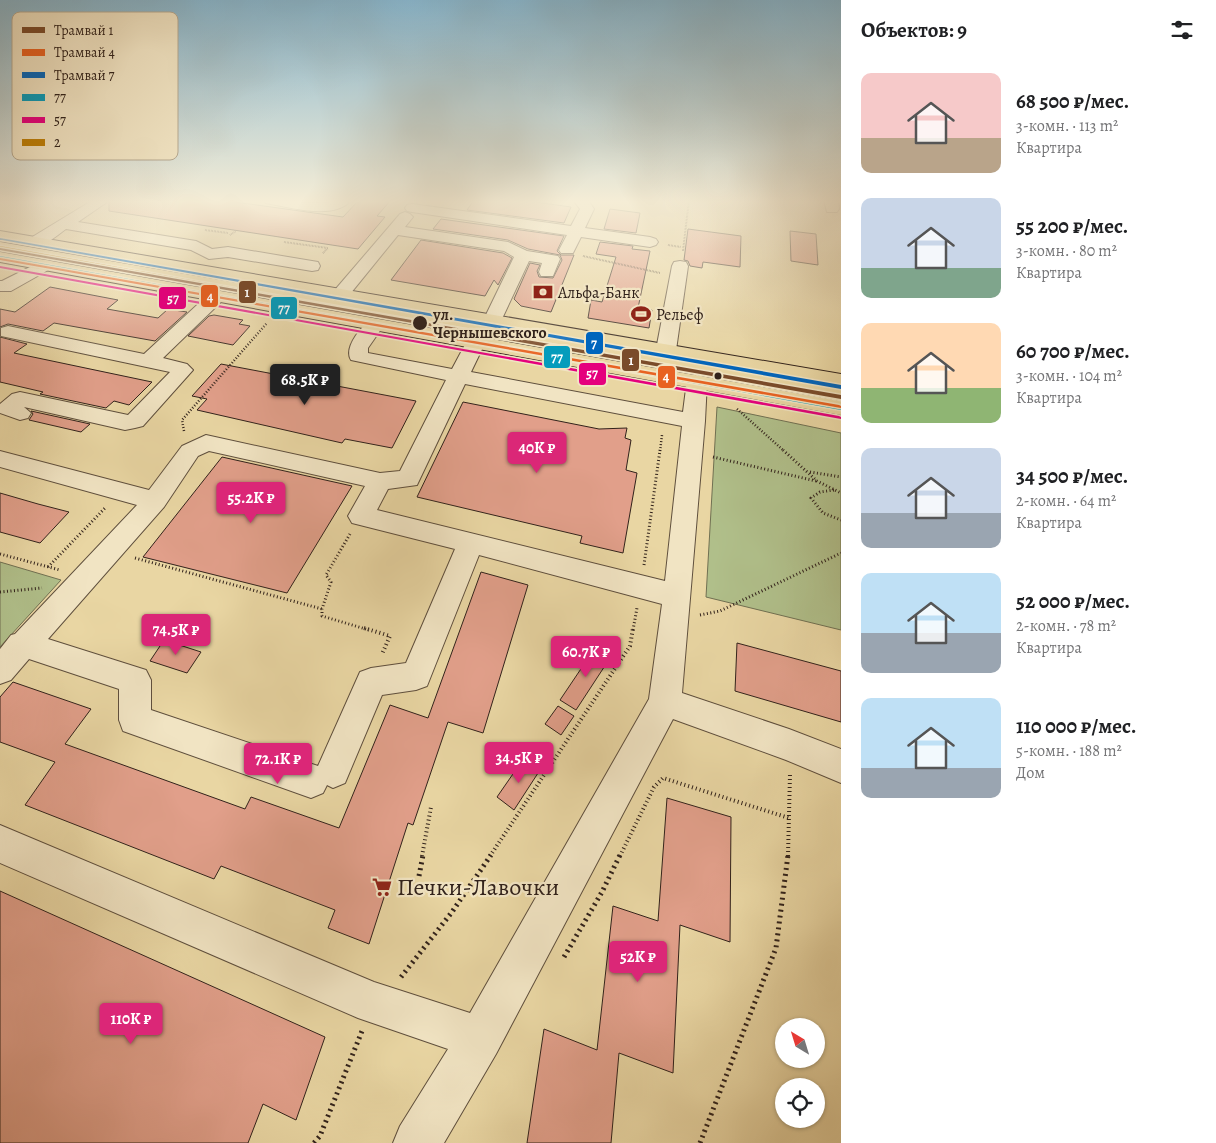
<!DOCTYPE html>
<html lang="ru">
<head>
<meta charset="utf-8">
<style>
	:root { --surface:#fff; --page:#f2f2f2; --text:#202124; --muted:#757577; --accent:#db2777 }
	body { margin:0; font-family:Alegreya,serif; background:var(--page); color:var(--text); height:100vh; display:flex; flex-direction:column; font-size:19px; white-space:nowrap }
	* { box-sizing:border-box; margin:0 }
	p { font-size:16px; color:var(--muted) }
	.icon { flex:none; width:28px; height:28px; fill:none; stroke:currentColor; stroke-width:2; stroke-linecap:round; stroke-linejoin:round }
	.map { position:relative; flex:1; overflow:hidden }
	.side { display:flex; flex-direction:column; background:var(--surface); width:375px }
	.side>* { flex:none }
	.needle { width:32px; rotate:322deg }
	.buttons { position:absolute; left:775px; top:1018px; display:grid; gap:10px }
	.buttons a { display:grid; place-items:center; width:50px; height:50px; border-radius:50%; background:var(--surface); box-shadow:0 1px 4px #0004; font-size:25px }
	.price { position:absolute; translate:-50% -42px; padding:0 11px; border-radius:5px; background:var(--accent); color:#fff; font-size:16px; line-height:32px; filter:drop-shadow(0 1px 2px #0008) }
	.price::after { content:''; position:absolute; left:50%; top:30px; width:15px; height:11px; margin-left:-8px; background:inherit; clip-path:polygon(0 0,100% 0,50% 100%) }
	.price.active { background:#222; color:#fff }
	ul { padding:0; list-style:none }
	li { display:flex; align-items:center; gap:15px; height:125px; padding:0 20px }
	li span { display:grid; place-items:center; flex:none; width:140px; height:100px; border-radius:10px; color:#555 }
	li>.icon { margin-inline-start:auto }
	span .icon { width:60px; height:60px; fill:#fffc; stroke-width:1 }
	li b { font-size:21px }
	h2 { display:flex; justify-content:space-between; align-items:center; height:60px; padding:0 20px; font-size:21px }
	main { display:flex; flex:1; min-height:0 }
	.map>svg:first-child { display:block }
	.green { fill:#b0bf8a; stroke:#707052 }
	.building { fill:#e19f8a; stroke:#31221b }
	.lines { fill:none; stroke-linecap:round; stroke-linejoin:round }
	.minor-casing { stroke:#5f4f3d; stroke-width:2 }
	.major-casing { stroke:#31221b; stroke-width:2 }
	.path-far4 { stroke:#31221b; stroke-width:2; stroke-dasharray:0.5 1; stroke-linecap:butt }
	.path-far3 { stroke:#31221b; stroke-width:2.5; stroke-dasharray:1 2; stroke-linecap:butt }
	.path-far2 { stroke:#31221b; stroke-width:3; stroke-dasharray:1 2.5; stroke-linecap:butt }
	.path-far1 { stroke:#31221b; stroke-width:4; stroke-dasharray:1 3; stroke-linecap:butt }
	.path { stroke:#31221b; stroke-width:5; stroke-dasharray:2 4; stroke-linecap:butt }
	.minor { fill:#f1e4c3; fill-rule:evenodd }
	.major { fill:#e9d6a3; fill-rule:evenodd }
	.bus-1-casing { stroke:#f1e4c3; stroke-width:3 }
	.bus-2-casing { stroke:#f1e4c3; stroke-width:3 }
	.bus-3-casing { stroke:#f1e4c3; stroke-width:3 }
	.bus-1 { fill:#059cbc; fill-rule:evenodd }
	.bus-2 { fill:#e5007d; fill-rule:evenodd }
	.bus-3 { fill:#bc7e08; fill-rule:evenodd }
	.tram-1-casing { stroke:#f1e4c3; stroke-width:3 }
	.tram-2-casing { stroke:#f1e4c3; stroke-width:3 }
	.tram-3-casing { stroke:#f1e4c3; stroke-width:3 }
	.tram-1 { fill:#7a4b2a; fill-rule:evenodd }
	.tram-2 { fill:#e86222; fill-rule:evenodd }
	.tram-3 { fill:#0065bd; fill-rule:evenodd }
	.stop-dot { fill:#31221b; stroke:#f1e4c3; stroke-width:2 }
	.labels { text-anchor:middle; stroke-width:4.5; stroke-linejoin:round; paint-order:stroke }
	.far-poi-label { font-size:16px; fill:#31221b; stroke:#f1e4c3; text-anchor:start }
	.far-stop-label { font-size:16px; font-weight:bold; fill:#31221b; stroke:#f1e4c3; text-anchor:start }
	.near-poi-label { font-size:24px; fill:#31221b; stroke:#f1e4c3; text-anchor:start }
	.key { fill:#f1e4c3; stroke:#b7aa91; stroke-width:1 }
	.key-label { font-size:14px; fill:#31221b }
	.line-badge { stroke:#f1e4c3; stroke-width:2 }
	.badge-label { font-size:14px; text-anchor:middle; font-weight:bold; fill:#fff }
</style>
</head>
<body>
<main>
<div class="map">
<svg width="841" height="1143" viewBox="0 0 841 1143">
	<rect width="100%" height="100%" fill="#e9d6a3"/>
	<filter id="stains"><feTurbulence type="fractalNoise" baseFrequency=".004" numOctaves="4"/><feColorMatrix values="0 0 0 0 .2 0 0 0 0 .09 0 0 0 0 .02 0 0 0 .5 -.17"/></filter>
	<radialGradient id="worn" r=".72"><stop offset=".6" stop-color="#630" stop-opacity="0"/><stop offset="1" stop-color="#630" stop-opacity=".3"/></radialGradient>
	<!-- green -->
	<g class="green">
		<path d="M717 407 841 433V630L706 597Z"/>
		<path d="M0 562 61 580 0 647Z"/>
	</g>
	<!-- building -->
	<g class="building">
		<path d="M112 200H221L343 217 359 200H391L377 216 385 217 358 249 109 211V203Z"/>
		<path d="M474 200H521L571 207 564 223 467 210Z"/>
		<path d="M610 209 640 213 636 233 604 229Z"/>
		<path d="M441 219 564 236 557 251 561 255H574L551 312 521 306 514 299 530 263 540 265 537 271 539 277 553 278 562 260 560 255 528 249 508 240 433 229Z"/>
		<path d="M688 229 741 236 740 267 703 262 702 268 690 266 688 261 684 260Z"/>
		<path d="M790 231 816 234 818 265 791 261Z"/>
		<path d="M421 240 503 253 512 258 498 285 494 280 485 296 391 280Z"/>
		<path d="M600 242 633 246 632 249 650 251 638 308 652 310 649 328 588 318 591 300 602 302 616 257 596 254Z"/>
		<path d="M50 287 118 300 107 309 158 318 168 309 187 312 155 341 54 323 43 331 8 324 0 327V309L15 312Z"/>
		<path d="M214 315 243 320 239 324 250 326 233 345 188 336 209 316Z"/>
		<path d="M0 337 27 344 14 353 152 382 129 405 114 401 106 408 40 394 43 392 0 382Z"/>
		<path d="M221 364 416 401 392 448 345 439 342 443 197 410 207 399 192 396Z"/>
		<path d="M463 402 599 429 627 428 625 438 631 440 626 470 637 473 623 553 580 543 582 536 417 497Z"/>
		<path d="M31 411 90 424 81 432 29 420 33 414Z"/>
		<path d="M222 457 352 486 287 593 143 557Z"/>
		<path d="M0 493 38 504 69 512 40 543 0 532Z"/>
		<path d="M481 572 528 585 483 733 448 722 413 825 408 823 369 944 328 928 335 910 221 866 214 879 25 805 55 762 0 742V697L13 682 91 709 65 744 245 809 251 797 339 828 390 705 428 718Z"/>
		<path d="M164 640 201 652 187 673 150 661Z"/>
		<path d="M737 643 841 671V722L735 691Z"/>
		<path d="M597 645 612 655 576 710 560 700Z"/>
		<path d="M558 706 574 716 561 735 545 724Z"/>
		<path d="M524 758 540 770 514 810 497 797Z"/>
		<path d="M667 798 731 817 730 942 680 925 673 1073 619 1053 611 1143H527L544 1029 597 1050 613 906 658 921Z"/>
		<path d="M0 891 325 1037 296 1120 263 1104 248 1143H0Z"/>
	</g>
	<g class="lines">
		<defs>
			<g id="minor">
				<path d="M93 200H110L78 222 196 241 212 249 228 247 318 262 320 266 318 270 312 271 228 257 209 259 191 250 66 229C56 236 43 249 29 245L27 242 29 239Z"/>
				<path d="M264 200 318 203 351 200C336 220 292 208 271 204L266 203Z"/>
				<path d="M573 200H588L594 209 585 228 650 237 656 239 658 242 656 245 650 247 581 237 573 253H561L559 250 567 235 412 212 407 211 405 208 407 205 412 204 571 226 580 209Z"/>
				<path d="M824 200H838L839 209 837 212H827Z"/>
				<path d="M405 212 410 214 413 217 405 227 508 242 527 251 558 256 560 259 553 276H541L539 272 542 263 529 261 501 321 499 325 492 327 485 325 483 321 514 257 504 251 398 235 346 299 340 300 334 299 331 295 334 291 400 214Z"/>
				<path d="M44 260 50 261 52 265 50 269 11 291H0V281H2Z"/>
				<path d="M680 261 686 262 688 266 676 350 673 354 666 356 659 354 656 350 672 266 674 262Z"/>
				<path d="M216 292 222 293 225 297 222 301 163 358 187 364 193 370 143 426 135 428 125 430 24 407 31 413 28 418 20 420 0 413V404L12 394 20 392 128 415 170 372 1 336V328L8 326 144 354 210 293Z"/>
				<path d="M375 319 382 321 384 325 368 348V353L452 369 468 339 475 337 482 339 485 343 471 372 683 412 687 381 690 377 697 375 704 377 707 381 705 421 682 693 789 729 841 749V783L786 760 673 719 496 1054 444 1143H393L400 1126 448 1049 358 1018 0 863V825L374 982 470 1013 649 699 662 604 479 555 427 686 416 690 382 695 345 783 333 788 327 785 323 793 311 798 123 731 119 720V689L29 659 11 680 0 684V649L11 635 15 634 137 505 0 467V451L149 490 182 446 206 435 380 473 400 471 446 380 351 360C343 348 363 322 375 319ZM465 384 682 426 665 581 377 510 388 489 417 485ZM209 451 365 486 348 516 352 523 455 549 406 663 371 668 360 672 318 766 151 710V680L146 670 48 639 164 507 198 456Z"/>
			</g>
			<g id="major">
				<path d="M0 231 841 374V386L0 241Z"/>
				<path d="M0 252 841 401V415L0 262Z"/>
			</g>
		</defs>
		<!-- minor casing -->
		<use href="#minor" class="minor-casing"/>
		<!-- major casing -->
		<use href="#major" class="major-casing"/>
		<!-- path-far4 -->
		<g class="path-far4">
			<path d="M667 200H673"/>
			<path d="M205 230 228 233"/>
			<path d="M230 235 236 231"/>
			<path d="M284 242 328 248 323 253"/>
			<path d="M668 245 681 247"/>
			<path d="M683 251 689 200"/>
			<path d="M583 256 660 273"/>
		</g>
		<!-- path-far3 -->
		<g class="path-far3">
			<path d="M737 409 784 451"/>
			<path d="M184 431 182 420 267 323"/>
			<path d="M660 451 662 435"/>
		</g>
		<!-- path-far2 -->
		<g class="path-far2">
			<path d="M783 450 817 481 841 493"/>
			<path d="M713 457 816 481"/>
			<path d="M810 472 841 477"/>
			<path d="M834 490 820 492 811 498 823 513 841 520"/>
			<path d="M350 534 326 575 331 582 322 609V616L369 630"/>
			<path d="M0 554 60 570"/>
			<path d="M135 558 322 609"/>
			<path d="M644 565 660 450"/>
			<path d="M48 567 105 508"/>
			<path d="M0 592 42 588"/>
			<path d="M700 615 720 611 841 553"/>
			<path d="M633 630 637 608"/>
		</g>
		<!-- path-far1 -->
		<g class="path-far1">
			<path d="M364 628 390 636 382 654"/>
			<path d="M422 856 431 807"/>
			<path d="M490 856 630 646 633 628"/>
			<path d="M620 856 654 787 663 778 789 818"/>
			<path d="M788 856 790 774"/>
		</g>
		<!-- path -->
		<g class="path">
			<path d="M419 876 423 855"/>
			<path d="M564 957 602 892 620 855"/>
			<path d="M401 977 452 912 491 855"/>
			<path d="M314 1143 320 1136 362 1031"/>
			<path d="M700 1143 776 948 788 855"/>
		</g>
		<!-- minor -->
		<use href="#minor" class="minor"/>
		<!-- major -->
		<use href="#major" class="major"/>
		<defs>
			<path id="bus-1" d="M0 256 841 406V410L0 258Z"/>
			<path id="bus-2" d="M0 266 839 416 841 417V419L0 268Z"/>
			<path id="bus-3" d="M0 246 841 396V400L2 248H0Z"/>
		</defs>
		<!-- bus-1 casing -->
		<use href="#bus-1" class="bus-1-casing"/>
		<!-- bus-2 casing -->
		<use href="#bus-2" class="bus-2-casing"/>
		<!-- bus-3 casing -->
		<use href="#bus-3" class="bus-3-casing"/>
		<!-- bus-1 -->
		<use href="#bus-1" class="bus-1"/>
		<!-- bus-2 -->
		<use href="#bus-2" class="bus-2"/>
		<!-- bus-3 -->
		<use href="#bus-3" class="bus-3"/>
		<defs>
			<path id="tram-1" d="M0 248 841 395V399L0 250Z"/>
			<path id="tram-2" d="M0 258 839 405 841 406V408L0 260Z"/>
			<path id="tram-3" d="M0 238 841 385V389L2 240H0Z"/>
		</defs>
		<!-- tram-1 casing -->
		<use href="#tram-1" class="tram-1-casing"/>
		<!-- tram-2 casing -->
		<use href="#tram-2" class="tram-2-casing"/>
		<!-- tram-3 casing -->
		<use href="#tram-3" class="tram-3-casing"/>
		<!-- tram-1 -->
		<use href="#tram-1" class="tram-1"/>
		<!-- tram-2 -->
		<use href="#tram-2" class="tram-2"/>
		<!-- tram-3 -->
		<use href="#tram-3" class="tram-3"/>
	</g>
	<!-- sky -->
	<linearGradient id="sky" x2="0" y2="1"><stop stop-color="#87b6ce"/><stop offset="0.56" stop-color="#f5edd6"/><stop offset="1" stop-color="#f5edd6" stop-opacity="0"/></linearGradient>
	<rect width="841" height="360" fill="url(#sky)"/>
	<!-- icons -->
	<defs>
		<symbol id="bank-bare" viewBox="-9 -9 18 18"><path d="M-6-4H6V4H-6ZM0-2.3a2.3 2.3 0 1 0 0 4.6a2.3 2.3 0 1 0 0-4.6Z" fill="#8f2418" stroke="#f1e4c3" stroke-width="2.5" paint-order="stroke"/></symbol>
		<symbol id="stadium-bare" viewBox="-9 -9 18 18"><path d="M0-5a6.5 5 0 1 0 0 10a6.5 5 0 1 0 0-10ZM-3.5-1.8h7v3.6h-7Z" fill="#8f2418" stroke="#f1e4c3" stroke-width="2.5" paint-order="stroke"/></symbol>
		<symbol id="supermarket-bare" viewBox="-9 -9 18 18"><path d="M-6-5.5h2.5l.6 2H6L4.5 2H-2.5L-4.4-4H-6ZM-1.5 3.2a1.3 1.3 0 1 0 .1 0ZM3 3.2a1.3 1.3 0 1 0 .1 0Z" fill="#8f2418" stroke="#f1e4c3" stroke-width="2.5" paint-order="stroke"/></symbol>
	</defs>
	<g fill-rule="evenodd">
		<use href="#bank-bare" x="529" y="278" width="28" height="28"/>
		<use href="#stadium-bare" x="627" y="300" width="28" height="28"/>
		<use href="#supermarket-bare" x="368" y="873" width="28" height="28"/>
	</g>
	<!-- markers -->
	<g class="stop-dot">
		<circle cx="420" cy="323" r="8"/>
		<circle cx="718" cy="376" r="4.5"/>
	</g>
	<g class="labels">
		<!-- far-poi labels -->
		<g class="far-poi-label">
			<text x="558" y="298">Альфа-Банк</text>
			<text x="656" y="320">Рельеф</text>
		</g>
		<!-- far-stop labels -->
		<g class="far-stop-label">
			<text x="433" y="320">ул.<tspan x="433" dy="18">Чернышевского</tspan></text>
		</g>
		<!-- near-poi labels -->
		<g class="near-poi-label">
			<text x="397" y="895">Печки-Лавочки</text>
		</g>
	</g>
	<!-- legend -->
	<rect x="12" y="12" width="166" height="148" rx="8" class="key"/>
	<rect x="22" y="27" width="23" height="6" fill="#7a4b2a"/>
	<rect x="22" y="49" width="23" height="7" fill="#e86222"/>
	<rect x="22" y="72" width="23" height="6" fill="#0065bd"/>
	<rect x="22" y="94" width="23" height="7" fill="#059cbc"/>
	<rect x="22" y="117" width="23" height="6" fill="#e5007d"/>
	<rect x="22" y="139" width="23" height="7" fill="#bc7e08"/>
	<g class="key-label">
		<text x="54" y="35">Трамвай 1</text>
		<text x="54" y="57">Трамвай 4</text>
		<text x="54" y="80">Трамвай 7</text>
		<text x="54" y="102">77</text>
		<text x="54" y="125">57</text>
		<text x="54" y="147">2</text>
	</g>
	<g class="line-badge">
		<rect x="238" y="280" width="19" height="24" rx="5" fill="#7a4b2a"/>
		<rect x="200" y="284" width="19" height="24" rx="5" fill="#e86222"/>
		<rect x="158" y="286" width="29" height="24" rx="5" fill="#e5007d"/>
		<rect x="270" y="296" width="28" height="24" rx="5" fill="#059cbc"/>
		<rect x="585" y="331" width="19" height="24" rx="5" fill="#0065bd"/>
		<rect x="543" y="345" width="28" height="24" rx="5" fill="#059cbc"/>
		<rect x="621" y="348" width="19" height="24" rx="5" fill="#7a4b2a"/>
		<rect x="578" y="362" width="29" height="24" rx="5" fill="#e5007d"/>
		<rect x="657" y="365" width="19" height="24" rx="5" fill="#e86222"/>
	</g>
	<g class="badge-label">
		<text x="247" y="297">1</text>
		<text x="210" y="301">4</text>
		<text x="173" y="303">57</text>
		<text x="284" y="313">77</text>
		<text x="594" y="348">7</text>
		<text x="557" y="362">77</text>
		<text x="631" y="365">1</text>
		<text x="592" y="378">57</text>
		<text x="666" y="381">4</text>
	</g>
	<rect width="100%" height="100%" filter="url(#stains)"/>
	<rect width="100%" height="100%" fill="url(#worn)"/>
</svg>
<div class="buttons">
<a><svg class="needle" viewBox="-14 -14 28 28"><path d="M0-13l5 13h-10z" fill="#e53935"/><path d="M0 13l5-13h-10z" fill="#757577"/></svg></a>
<a><svg class="icon" aria-label="locate" viewBox="0 0 24 24"><circle cx="12" cy="12" r="6"/><path d="M12 2v4M12 18v4M2 12h4M18 12h4"/></svg></a>
</div>
<b class="price active" style="left:305px;top:406px">68.5K ₽</b>
<b class="price" style="left:537px;top:474px">40K ₽</b>
<b class="price" style="left:251px;top:524px">55.2K ₽</b>
<b class="price" style="left:176px;top:656px">74.5K ₽</b>
<b class="price" style="left:586px;top:678px">60.7K ₽</b>
<b class="price" style="left:519px;top:784px">34.5K ₽</b>
<b class="price" style="left:278px;top:785px">72.1K ₽</b>
<b class="price" style="left:638px;top:983px">52K ₽</b>
<b class="price" style="left:131px;top:1045px">110K ₽</b>
</div>
<section class="side">
<h2>Объектов: 9<svg class="icon" aria-label="filters" viewBox="0 0 24 24"><path d="M4 7h16M4 17h16"/><circle cx="9" cy="7" r="2"/><circle cx="15" cy="17" r="2"/></svg></h2>
<ul>
<li><span style="background:linear-gradient(#f6c9c9 65%,#b9a48a 0)"><svg class="icon" aria-label="home" viewBox="0 0 24 24"><path d="M3 11l9-7 9 7M6 9v11h12V9"/></svg></span><div><b>68 500 ₽/мес.</b><p>3-комн. · 113 m²</p><p>Квартира</p></div></li>
<li><span style="background:linear-gradient(#c9d6e8 70%,#7fa58c 0)"><svg class="icon" aria-label="home" viewBox="0 0 24 24"><path d="M3 11l9-7 9 7M6 9v11h12V9"/></svg></span><div><b>55 200 ₽/мес.</b><p>3-комн. · 80 m²</p><p>Квартира</p></div></li>
<li><span style="background:linear-gradient(#ffd9b3 65%,#8fb573 0)"><svg class="icon" aria-label="home" viewBox="0 0 24 24"><path d="M3 11l9-7 9 7M6 9v11h12V9"/></svg></span><div><b>60 700 ₽/мес.</b><p>3-комн. · 104 m²</p><p>Квартира</p></div></li>
<li><span style="background:linear-gradient(#c9d6e8 65%,#9aa5b1 0)"><svg class="icon" aria-label="home" viewBox="0 0 24 24"><path d="M3 11l9-7 9 7M6 9v11h12V9"/></svg></span><div><b>34 500 ₽/мес.</b><p>2-комн. · 64 m²</p><p>Квартира</p></div></li>
<li><span style="background:linear-gradient(#bfe0f5 60%,#9aa5b1 0)"><svg class="icon" aria-label="home" viewBox="0 0 24 24"><path d="M3 11l9-7 9 7M6 9v11h12V9"/></svg></span><div><b>52 000 ₽/мес.</b><p>2-комн. · 78 m²</p><p>Квартира</p></div></li>
<li><span style="background:linear-gradient(#bfe0f5 70%,#9aa5b1 0)"><svg class="icon" aria-label="home" viewBox="0 0 24 24"><path d="M3 11l9-7 9 7M6 9v11h12V9"/></svg></span><div><b>110 000 ₽/мес.</b><p>5-комн. · 188 m²</p><p>Дом</p></div></li>
</ul>
</section>
</main>
</body>
</html>
